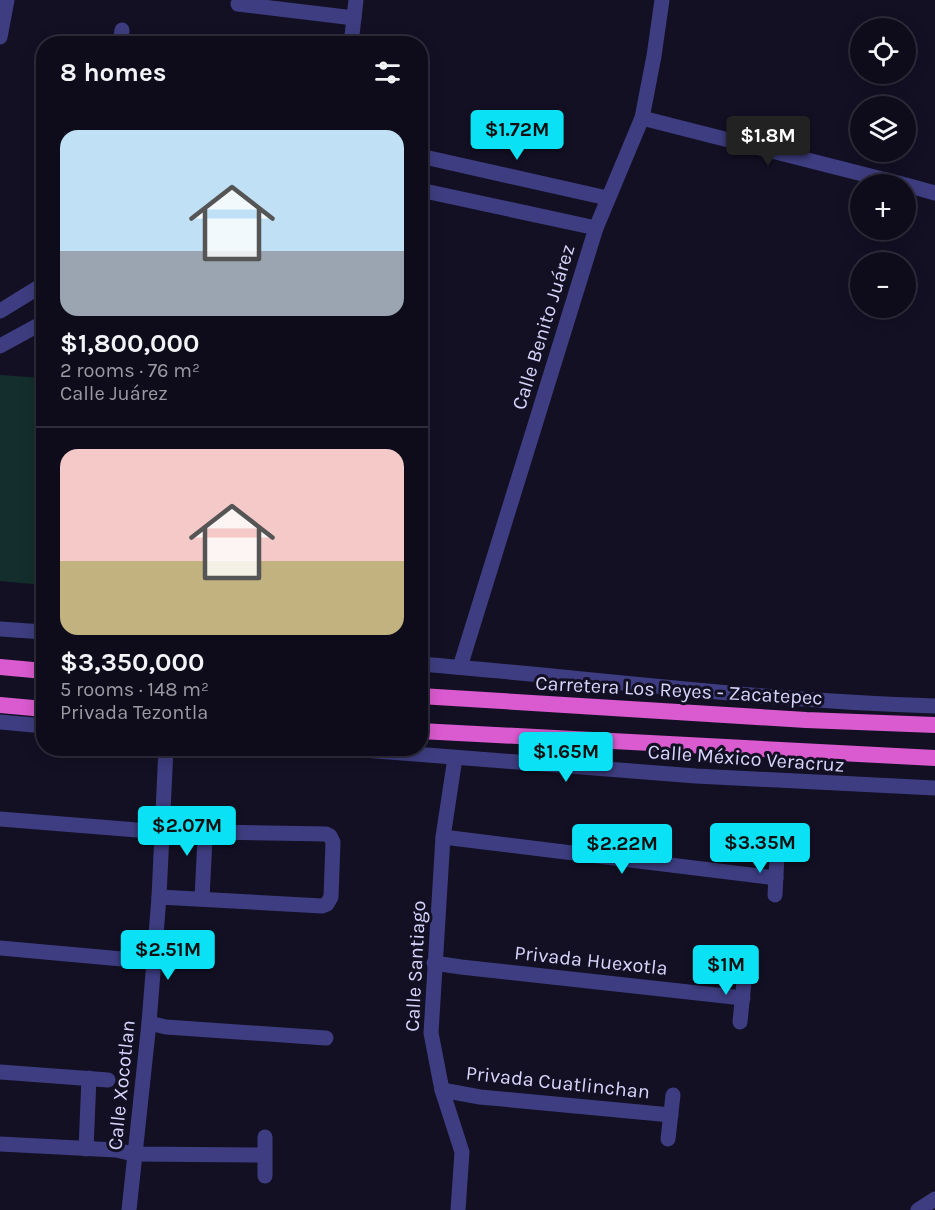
<!DOCTYPE html>
<html lang="en">
<head>
<meta charset="utf-8">
<style>
	:root { --surface:#0e0c1b; --page:#171524; --text:#f1f3f6; --muted:#9b9ba3; --line:#2e2c3a; --accent:#0ae1f4 }
	body { margin:0; font-family:Karla,sans-serif; background:var(--page); color:var(--text); height:100vh; display:flex; flex-direction:column; font-size:22px; white-space:nowrap }
	* { box-sizing:border-box; margin:0 }
	p { font-size:20px; color:var(--muted) }
	.icon { flex:none; width:33px; height:33px; fill:none; stroke:currentColor; stroke-width:2; stroke-linecap:round; stroke-linejoin:round }
	.map { position:relative; flex:1; overflow:hidden }
	.details { position:absolute; left:36px; top:36px; width:392px; height:720px; display:flex; flex-direction:column; background:var(--surface); border-radius:24px; box-shadow:0 3px 15px #0003,0 0 0 2px var(--line) }
	.details>* { flex:none }
	.controls { position:absolute; left:850px; top:18px; display:grid; gap:12px }
	.controls a { display:grid; place-items:center; width:66px; height:66px; border-radius:50%; background:var(--surface); box-shadow:0 3px 15px #0003,0 0 0 2px var(--line); font-size:30px }
	.price { position:absolute; translate:-50% -51px; padding:0 14px; border-radius:6px; background:var(--accent); color:#111; font-size:20px; line-height:39px; filter:drop-shadow(0 2px 3px #0008) }
	.price::after { content:''; position:absolute; left:50%; top:36px; width:18px; height:14px; margin-left:-9px; background:inherit; clip-path:polygon(0 0,100% 0,50% 100%) }
	.price.active { background:#222; color:#fff }
	ul { padding:0; list-style:none }
	li { display:grid; align-content:center; gap:12px; height:318px; padding:0 24px }
	li+li { border-top:2px solid var(--line) }
	li span { display:grid; place-items:center; height:186px; border-radius:18px; color:#555 }
	li>.icon { margin-inline-start:auto }
	span .icon { width:108px; height:108px; fill:#fffc; stroke-width:1 }
	li b { font-size:26px }
	h2 { display:flex; justify-content:space-between; align-items:center; height:72px; padding:0 24px; font-size:26px }
	.map>svg:first-child { display:block }
	.garden { fill:#132e2c }
	.lines { fill:none; stroke-linecap:round; stroke-linejoin:round }
	.minor { stroke:#3e3d81; stroke-width:15 }
	.tertiary { stroke:#3e3d81; stroke-width:15 }
	.trunk { stroke:#da5acf; stroke-width:16 }
	.labels { text-anchor:middle; stroke-width:6; stroke-linejoin:round; paint-order:stroke }
	.street-label { font-size:20px; fill:#d8d5fd; stroke:#131024 }
</style>
</head>
<body>
<div class="map">
<svg width="935" height="1210" viewBox="0 0 935 1210">
	<rect width="100%" height="100%" fill="#131024"/>
	<!-- garden -->
	<path class="garden" d="M0 375 43 378V585L0 581Z"/>
	<g class="lines">
		<!-- minor -->
		<g class="minor">
			<path d="M238 4 354 18"/>
			<path d="M0 37 7 0"/>
			<path d="M120 44 122 30"/>
			<path d="M351 44 356 0"/>
			<path d="M642 118 902 184"/>
			<path d="M420 156 607 198"/>
			<path d="M906 185 935 193"/>
			<path d="M420 190 596 228"/>
			<path d="M0 311 44 284"/>
			<path d="M0 346 44 322"/>
			<path d="M460 667 596 228 642 118 654 56 662 0"/>
			<path d="M455 758 443 837 431 1033 442 1090 462 1152 458 1210"/>
			<path d="M0 819 162 832"/>
			<path d="M443 837 776 878"/>
			<path d="M775 895 777 855"/>
			<path d="M159 897 322 906 327 904 331 897 333 842 330 836 326 834 211 832 205 839 202 898"/>
			<path d="M0 948 122 959H153"/>
			<path d="M434 963 461 967 743 998"/>
			<path d="M740 1022 745 972"/>
			<path d="M149 1023 166 1027 326 1038"/>
			<path d="M0 1072 108 1080"/>
			<path d="M442 1090 480 1097 671 1115"/>
			<path d="M265 1137V1176"/>
			<path d="M668 1139 673 1095"/>
			<path d="M0 1144 116 1150 134 1154 264 1155"/>
			<path d="M86 1149 89 1078"/>
			<path d="M129 1210 149 1023 159 897 166 748"/>
			<path d="M918 1210 935 1199"/>
		</g>
		<!-- tertiary -->
		<g class="tertiary">
			<path d="M0 629 44 632"/>
			<path d="M420 664C592 678 763 701 935 706"/>
			<path d="M0 722 44 726"/>
			<path d="M338 748 696 776 935 788"/>
		</g>
		<!-- trunk -->
		<g class="trunk">
			<path d="M0 667 44 671"/>
			<path d="M420 696 806 720 935 725"/>
			<path d="M0 705 44 709"/>
			<path d="M420 731 935 758"/>
		</g>
	</g>
	<g class="labels">
		<!-- street labels -->
		<g class="street-label">
			<text transform="translate(543 327) rotate(-73)" y="7">Calle Benito Juárez</text>
			<text transform="translate(679 690) rotate(3)" y="7">Carretera Los Reyes - Zacatepec</text>
			<text transform="translate(746 758) rotate(4)" y="7">Calle México Veracruz</text>
			<text transform="translate(591 960) rotate(6)" y="7">Privada Huexotla</text>
			<text transform="translate(415 966) rotate(-87)" y="7">Calle Santiago</text>
			<text transform="translate(558 1082) rotate(6)" y="7">Privada Cuatlinchan</text>
			<text transform="translate(121 1085) rotate(-84)" y="7">Calle Xocotlan</text>
		</g>
	</g>
</svg>
<div class="controls">
<a><svg class="icon" aria-label="locate" viewBox="0 0 24 24"><circle cx="12" cy="12" r="6"/><path d="M12 2v4M12 18v4M2 12h4M18 12h4"/></svg></a>
<a><svg class="icon" aria-label="layers" viewBox="0 0 24 24"><path d="M12 4l9 5-9 5-9-5zM3 14l9 5 9-5"/></svg></a>
<a>+</a>
<a>−</a>
</div>
<b class="price" style="left:517px;top:161px">$1.72M</b>
<b class="price active" style="left:768px;top:167px">$1.8M</b>
<b class="price" style="left:566px;top:783px">$1.65M</b>
<b class="price" style="left:187px;top:857px">$2.07M</b>
<b class="price" style="left:760px;top:874px">$3.35M</b>
<b class="price" style="left:622px;top:875px">$2.22M</b>
<b class="price" style="left:168px;top:981px">$2.51M</b>
<b class="price" style="left:726px;top:996px">$1M</b>
<section class="details">
<h2>8 homes<svg class="icon" aria-label="filters" viewBox="0 0 24 24"><path d="M4 7h16M4 17h16"/><circle cx="9" cy="7" r="2"/><circle cx="15" cy="17" r="2"/></svg></h2>
<ul>
<li><span style="background:linear-gradient(#bfe0f5 65%,#9aa5b1 0)"><svg class="icon" aria-label="home" viewBox="0 0 24 24"><path d="M3 11l9-7 9 7M6 9v11h12V9"/></svg></span><div><b>$1,800,000</b><p>2 rooms · 76 m²</p><p>Calle Juárez</p></div></li>
<li><span style="background:linear-gradient(#f6c9c9 60%,#c2b280 0)"><svg class="icon" aria-label="home" viewBox="0 0 24 24"><path d="M3 11l9-7 9 7M6 9v11h12V9"/></svg></span><div><b>$3,350,000</b><p>5 rooms · 148 m²</p><p>Privada Tezontla</p></div></li>
</ul>
</section>
</div>
</body>
</html>
